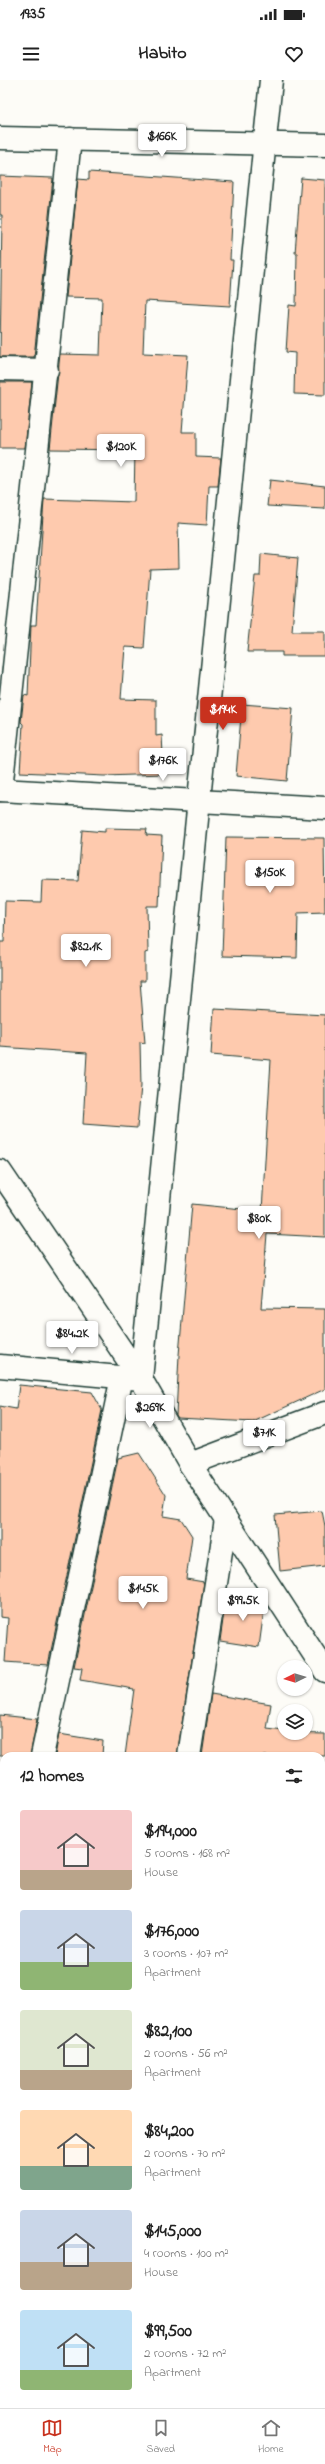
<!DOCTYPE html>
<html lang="en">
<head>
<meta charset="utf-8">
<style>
	:root { --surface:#fff; --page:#f2f2f2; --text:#222; --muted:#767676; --line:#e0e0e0; --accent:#c8321e }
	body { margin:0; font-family:"Indie Flower",sans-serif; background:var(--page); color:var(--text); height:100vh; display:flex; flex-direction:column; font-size:15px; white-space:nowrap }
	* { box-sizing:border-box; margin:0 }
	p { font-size:13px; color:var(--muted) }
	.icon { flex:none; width:22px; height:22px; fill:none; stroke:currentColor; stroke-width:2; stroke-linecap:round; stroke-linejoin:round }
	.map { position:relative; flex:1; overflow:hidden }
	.sheet { position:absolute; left:0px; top:1672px; width:325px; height:656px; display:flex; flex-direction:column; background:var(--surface); border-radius:12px 12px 0 0; box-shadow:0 1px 3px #0004 }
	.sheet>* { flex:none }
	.needle { width:26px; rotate:265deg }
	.buttons { position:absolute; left:277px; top:1580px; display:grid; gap:8px }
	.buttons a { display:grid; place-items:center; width:36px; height:36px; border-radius:50%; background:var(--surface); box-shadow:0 1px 3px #0004; font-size:20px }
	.price { position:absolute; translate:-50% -34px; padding:0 9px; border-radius:4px; background:#fff; color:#222; font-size:13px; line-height:26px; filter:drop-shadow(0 1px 2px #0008) }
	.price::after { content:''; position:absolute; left:50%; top:24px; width:12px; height:9px; margin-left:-6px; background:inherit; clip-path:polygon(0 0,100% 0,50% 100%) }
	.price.current { background:var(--accent); color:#fff }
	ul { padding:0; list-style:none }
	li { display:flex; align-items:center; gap:12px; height:100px; padding:0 20px }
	li span { display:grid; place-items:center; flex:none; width:112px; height:80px; border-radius:4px; color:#555 }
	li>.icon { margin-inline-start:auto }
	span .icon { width:48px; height:48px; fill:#fffc; stroke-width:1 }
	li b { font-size:17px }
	h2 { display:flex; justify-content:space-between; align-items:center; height:48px; padding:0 20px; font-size:17px }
	.status { display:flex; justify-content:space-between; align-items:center; height:28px; padding:0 20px; background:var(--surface); direction:ltr }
	.status svg { height:11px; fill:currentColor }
	header { display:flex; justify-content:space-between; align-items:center; height:52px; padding:0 20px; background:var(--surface); font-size:18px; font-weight:700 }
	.tabs { display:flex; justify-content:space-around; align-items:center; height:56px; border-top:1px solid var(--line); background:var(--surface); font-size:11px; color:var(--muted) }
	.tabs a { display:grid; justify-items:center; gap:2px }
	.tabs .current { color:var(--accent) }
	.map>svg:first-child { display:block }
	.building { fill:#fecaae; stroke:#1f3d34 }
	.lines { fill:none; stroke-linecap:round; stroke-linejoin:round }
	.street-casing { stroke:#1f3d34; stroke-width:25 }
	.secondary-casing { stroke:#1f3d34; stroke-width:25 }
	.street { stroke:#fdfcf7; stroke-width:22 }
	.secondary { stroke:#fdfcf7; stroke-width:22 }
</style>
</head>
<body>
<div class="status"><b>19:35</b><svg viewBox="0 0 49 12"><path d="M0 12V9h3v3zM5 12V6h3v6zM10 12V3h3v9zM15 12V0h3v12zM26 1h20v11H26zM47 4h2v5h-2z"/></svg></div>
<header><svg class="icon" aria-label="menu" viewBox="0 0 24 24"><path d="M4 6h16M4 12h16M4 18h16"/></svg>Habito<svg class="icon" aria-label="heart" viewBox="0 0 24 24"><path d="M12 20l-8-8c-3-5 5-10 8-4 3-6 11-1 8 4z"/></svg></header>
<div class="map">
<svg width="325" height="2328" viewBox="0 0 325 2328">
	<rect width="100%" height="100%" fill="#fdfcf7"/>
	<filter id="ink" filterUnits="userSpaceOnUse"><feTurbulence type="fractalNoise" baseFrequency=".025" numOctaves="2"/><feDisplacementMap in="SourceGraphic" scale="8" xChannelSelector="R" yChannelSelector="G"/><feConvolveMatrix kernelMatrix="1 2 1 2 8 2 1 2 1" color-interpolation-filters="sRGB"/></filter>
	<g filter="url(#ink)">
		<!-- building -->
		<g class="building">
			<path d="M89 92 234 102 230 180H233L230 226 145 221 143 273 188 275 182 352H196V377L221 378 218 406H209L207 445 178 443 179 488 150 489 144 568 125 567 121 619 156 620V656L162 655 164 694 104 696 20 692 23 644 21 642 24 615 28 616 31 545H36L44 419 134 422 135 370 50 369 60 274 100 275 102 218 66 217 78 99 89 100Z"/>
			<path d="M0 96 53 98 34 277H0L2 135H0Z"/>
			<path d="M301 98 325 100V315L294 314 295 273 286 272 289 225 296 226 297 173H295Z"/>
			<path d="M0 302H32L25 368H0Z"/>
			<path d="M270 400 325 406V429L267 426Z"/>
			<path d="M261 474 298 478 292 551H325V576H282V572H247L255 496H260Z"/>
			<path d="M242 624 293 628 287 701 236 696Z"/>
			<path d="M105 748 147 749 146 755 162 756 159 826H147L148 872 145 873V901H140L145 963 140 962 141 1006 137 1048 83 1044 87 973 0 967V862H4L5 821 41 822 42 800 78 801 82 750 105 752Z"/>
			<path d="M226 757 324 758 325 832 298 833 297 878 222 876Z"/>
			<path d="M214 929 325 935V1157L267 1154 261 1228 325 1229V1309L253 1342 178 1338 176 1335 179 1275 192 1124 262 1131 271 980 211 975Z"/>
			<path d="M19 1305 92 1312 102 1330 48 1585 5 1582 8 1538 0 1537V1326L16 1329Z"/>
			<path d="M139 1373 166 1415 163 1436 181 1439 192 1456 186 1499 204 1502 177 1676H125L134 1609 80 1600 82 1588 74 1587 118 1378Z"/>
			<path d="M322 1431 325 1446V1486L280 1491 275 1435Z"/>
			<path d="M226 1518 265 1522 259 1567 220 1561Z"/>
			<path d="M211 1614 271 1624 267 1649 284 1651V1653L325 1654V1676H202Z"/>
			<path d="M0 1635 37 1639 30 1676H0Z"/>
			<path d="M59 1654 103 1661 102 1676H55Z"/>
		</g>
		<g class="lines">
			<defs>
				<g id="street">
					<path d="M0 289 47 290"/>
					<path d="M0 710 325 728"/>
					<path d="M1 710 70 59"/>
					<path d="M0 1091 141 1299 190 1384 325 1591"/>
					<path d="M0 1286 141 1299 271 0"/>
					<path d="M190 1384 325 1333"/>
					<path d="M42 1676 122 1297"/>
					<path d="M189 1676 226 1439"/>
					<path d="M0 1716 4 1717"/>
					<path d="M321 1767 325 1768"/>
					<path d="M321 1846H325"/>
					<path d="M321 1982H325"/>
					<path d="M0 1999 4 1998"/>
					<path d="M0 2180H4"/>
					<path d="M321 2261H325"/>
					<path d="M53 2328 54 2324"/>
				</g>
				<path id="secondary" d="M0 58 325 65"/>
			</defs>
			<!-- street casing -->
			<use href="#street" class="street-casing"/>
			<!-- secondary casing -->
			<use href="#secondary" class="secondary-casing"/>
			<!-- street -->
			<use href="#street" class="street"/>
			<!-- secondary -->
			<use href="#secondary" class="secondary"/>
		</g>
	</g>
</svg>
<div class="buttons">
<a><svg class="needle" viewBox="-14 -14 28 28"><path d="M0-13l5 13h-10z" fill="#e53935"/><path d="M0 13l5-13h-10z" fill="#767676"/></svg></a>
<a><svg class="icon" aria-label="layers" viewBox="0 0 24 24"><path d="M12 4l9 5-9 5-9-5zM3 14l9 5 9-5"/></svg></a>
</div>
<b class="price" style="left:162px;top:78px">$166K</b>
<b class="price" style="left:121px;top:388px">$120K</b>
<b class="price current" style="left:223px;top:651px">$194K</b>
<b class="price" style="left:163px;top:702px">$176K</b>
<b class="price" style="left:270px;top:814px">$150K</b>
<b class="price" style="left:86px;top:888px">$82.1K</b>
<b class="price" style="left:259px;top:1160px">$80K</b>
<b class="price" style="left:72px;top:1275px">$84.2K</b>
<b class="price" style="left:150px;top:1349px">$269K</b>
<b class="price" style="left:264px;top:1374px">$71K</b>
<b class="price" style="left:143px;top:1530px">$145K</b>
<b class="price" style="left:243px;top:1542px">$99.5K</b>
<section class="sheet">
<h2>12 homes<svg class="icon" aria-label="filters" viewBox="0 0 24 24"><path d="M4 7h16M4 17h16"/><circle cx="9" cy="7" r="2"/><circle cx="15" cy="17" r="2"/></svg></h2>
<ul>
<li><span style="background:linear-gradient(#f6c9c9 75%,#b9a48a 0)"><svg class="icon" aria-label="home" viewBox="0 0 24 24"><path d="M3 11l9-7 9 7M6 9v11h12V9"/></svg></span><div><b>$194,000</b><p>5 rooms · 168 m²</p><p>House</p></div></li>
<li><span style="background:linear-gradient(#c9d6e8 65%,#8fb573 0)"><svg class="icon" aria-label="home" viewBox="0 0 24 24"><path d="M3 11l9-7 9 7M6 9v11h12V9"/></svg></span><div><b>$176,000</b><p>3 rooms · 107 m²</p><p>Apartment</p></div></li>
<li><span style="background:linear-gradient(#dfe7d0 75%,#b9a48a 0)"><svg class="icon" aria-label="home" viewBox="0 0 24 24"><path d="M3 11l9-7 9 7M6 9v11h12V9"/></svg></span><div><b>$82,100</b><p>2 rooms · 56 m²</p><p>Apartment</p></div></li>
<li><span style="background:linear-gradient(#ffd9b3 70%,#7fa58c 0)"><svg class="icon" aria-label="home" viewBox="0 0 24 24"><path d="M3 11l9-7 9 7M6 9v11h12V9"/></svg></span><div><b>$84,200</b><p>2 rooms · 70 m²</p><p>Apartment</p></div></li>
<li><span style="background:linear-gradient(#c9d6e8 65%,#b9a48a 0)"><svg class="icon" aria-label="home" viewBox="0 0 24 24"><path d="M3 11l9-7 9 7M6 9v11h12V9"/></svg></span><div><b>$145,000</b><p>4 rooms · 100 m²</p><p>House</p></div></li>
<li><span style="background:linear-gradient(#bfe0f5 75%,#8fb573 0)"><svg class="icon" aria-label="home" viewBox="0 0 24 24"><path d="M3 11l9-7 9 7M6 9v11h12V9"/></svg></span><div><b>$99,500</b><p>2 rooms · 72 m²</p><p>Apartment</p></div></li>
</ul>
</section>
</div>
<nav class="tabs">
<a class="current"><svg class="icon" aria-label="map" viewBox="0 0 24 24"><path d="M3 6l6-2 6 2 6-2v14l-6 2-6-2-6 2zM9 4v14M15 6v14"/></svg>Map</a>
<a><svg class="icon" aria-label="saved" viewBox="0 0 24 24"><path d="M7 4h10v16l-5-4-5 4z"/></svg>Saved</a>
<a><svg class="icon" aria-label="home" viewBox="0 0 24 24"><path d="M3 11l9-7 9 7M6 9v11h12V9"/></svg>Home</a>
</nav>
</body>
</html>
